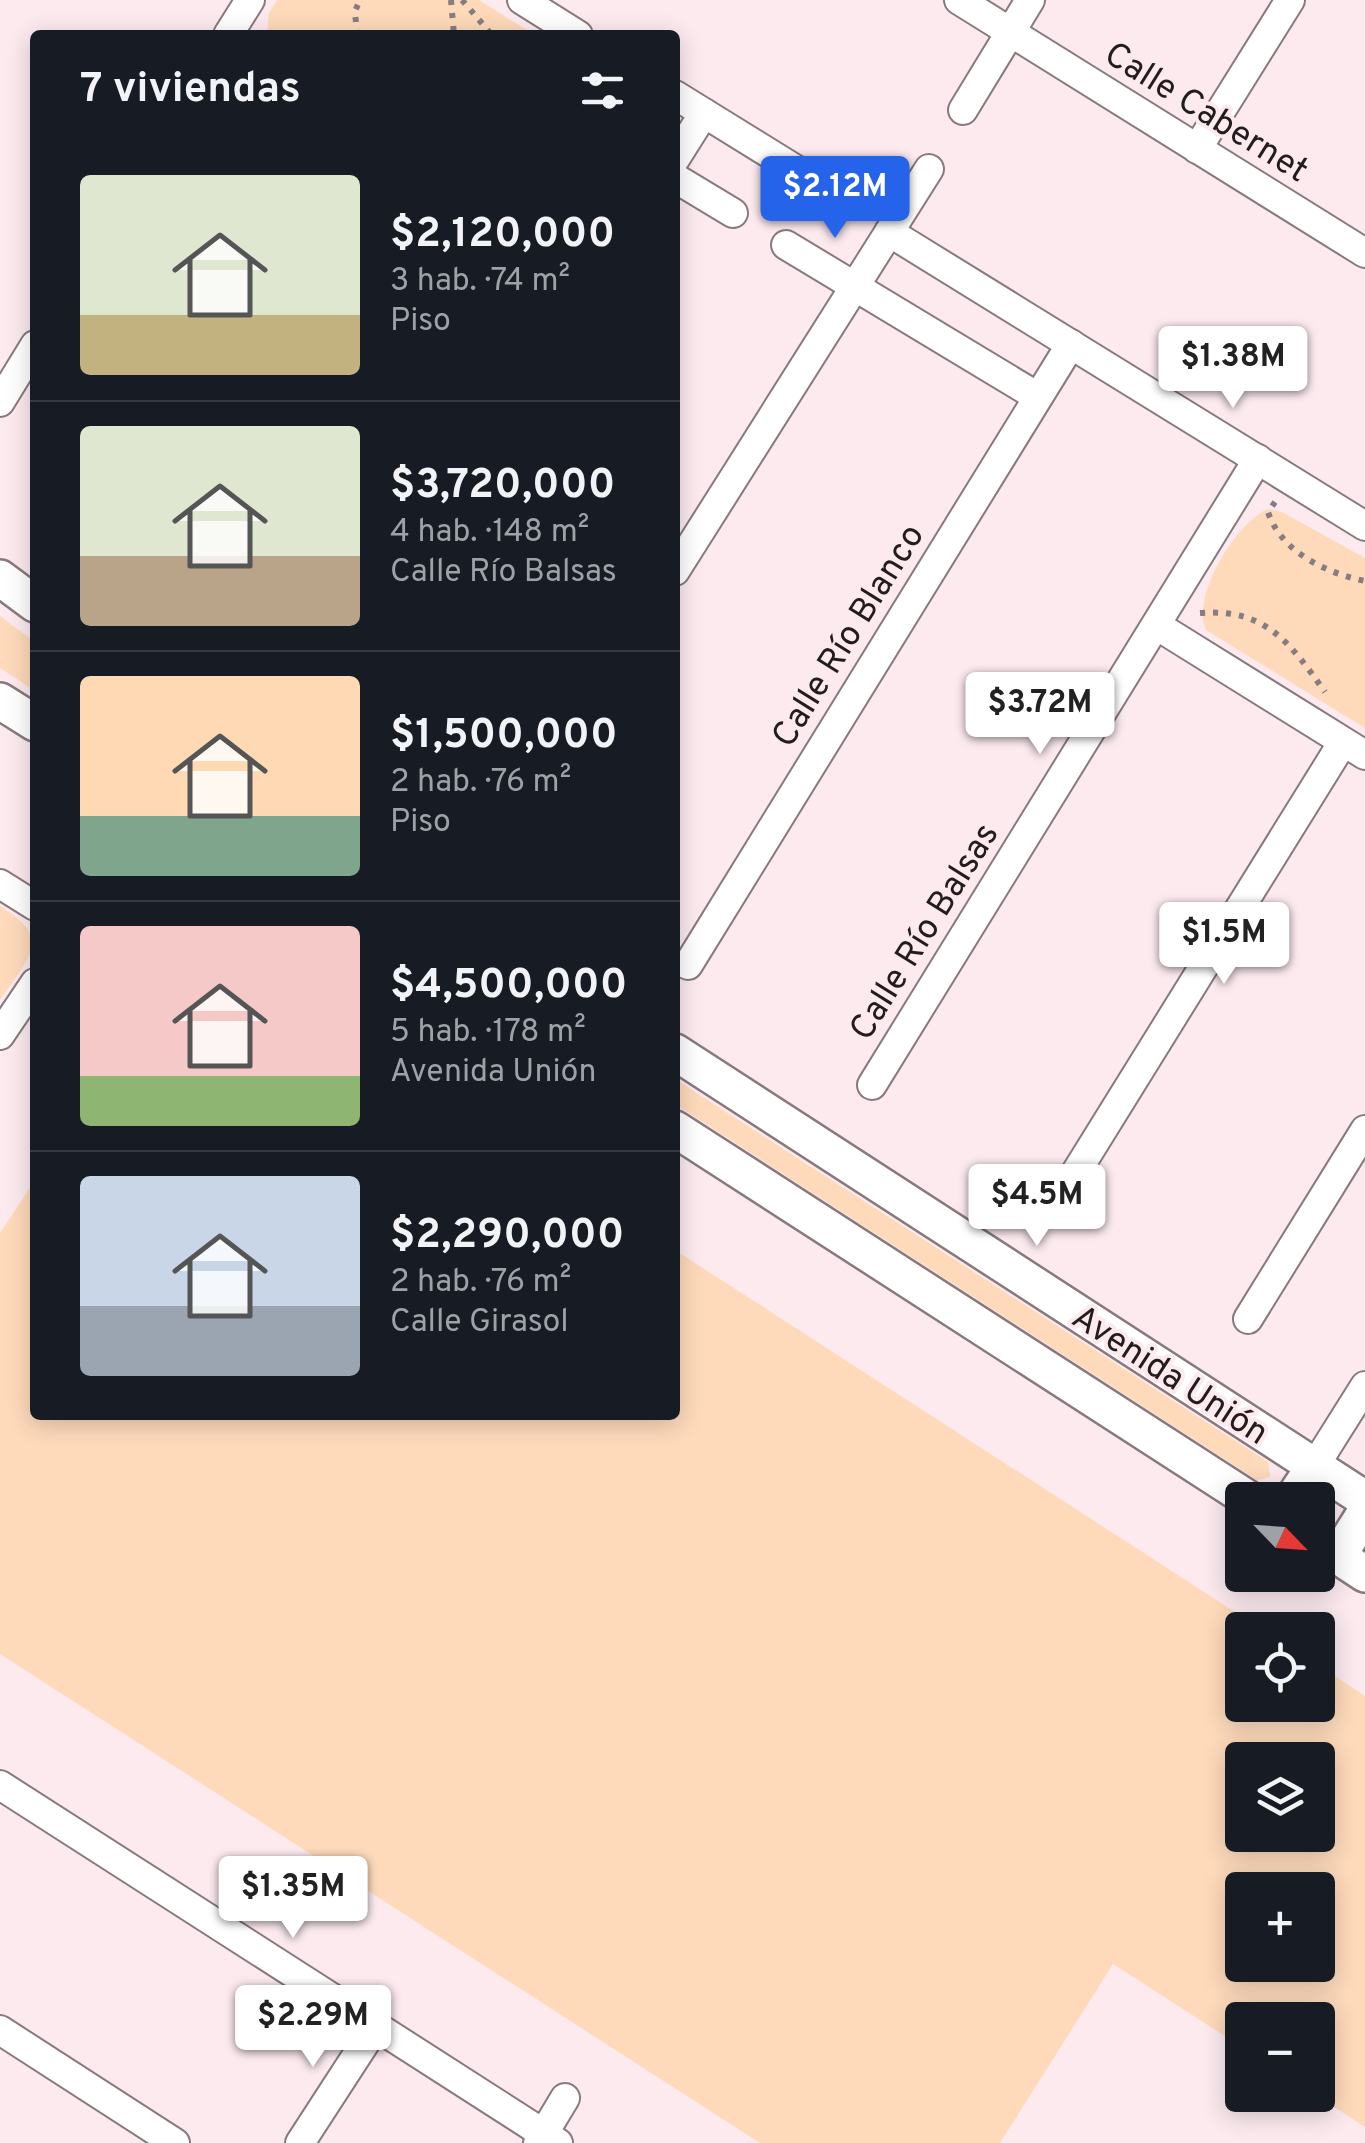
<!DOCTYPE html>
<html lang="es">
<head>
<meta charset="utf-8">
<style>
	:root { --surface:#171b24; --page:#20242c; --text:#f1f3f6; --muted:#9ea1a6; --line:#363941; --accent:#2563eb }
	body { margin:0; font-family:Overpass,sans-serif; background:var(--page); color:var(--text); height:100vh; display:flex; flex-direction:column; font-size:38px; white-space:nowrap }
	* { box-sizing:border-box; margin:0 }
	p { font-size:32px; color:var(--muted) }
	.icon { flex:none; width:55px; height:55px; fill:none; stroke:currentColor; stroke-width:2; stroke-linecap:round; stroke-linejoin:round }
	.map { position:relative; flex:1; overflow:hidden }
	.details { position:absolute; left:30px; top:30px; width:650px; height:1390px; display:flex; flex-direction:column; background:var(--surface); border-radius:10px; box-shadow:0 5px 25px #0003 }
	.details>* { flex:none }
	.needle { width:65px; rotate:115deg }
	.fabs { position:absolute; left:1225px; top:1482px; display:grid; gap:20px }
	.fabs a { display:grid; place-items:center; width:110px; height:110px; border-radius:10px; background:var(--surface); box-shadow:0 5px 25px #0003; font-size:50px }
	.price { position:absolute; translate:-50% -85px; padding:0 22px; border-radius:10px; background:#fff; color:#222; font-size:32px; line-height:65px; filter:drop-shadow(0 2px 5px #0008) }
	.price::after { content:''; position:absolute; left:50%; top:60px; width:30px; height:22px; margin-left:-15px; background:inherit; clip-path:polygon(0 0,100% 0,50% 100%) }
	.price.selected { background:var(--accent); color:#fff }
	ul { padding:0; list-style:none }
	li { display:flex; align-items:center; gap:30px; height:250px; padding:0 50px }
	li+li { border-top:2px solid var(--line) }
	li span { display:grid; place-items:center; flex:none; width:280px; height:200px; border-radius:10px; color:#555 }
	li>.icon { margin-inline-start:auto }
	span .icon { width:120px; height:120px; fill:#fffc; stroke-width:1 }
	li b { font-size:42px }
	h2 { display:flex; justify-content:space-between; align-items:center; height:120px; padding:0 50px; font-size:42px }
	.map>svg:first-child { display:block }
	.green { fill:#fedabb; fill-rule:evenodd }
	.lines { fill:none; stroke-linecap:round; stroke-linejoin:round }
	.minor-casing { stroke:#88797d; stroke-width:32 }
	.tertiary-casing { stroke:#88797d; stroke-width:40 }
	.path { stroke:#887c80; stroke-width:6; stroke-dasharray:5 8; stroke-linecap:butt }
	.minor { stroke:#fff; stroke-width:28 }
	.tertiary { stroke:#fff; stroke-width:35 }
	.labels { text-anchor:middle; stroke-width:8; stroke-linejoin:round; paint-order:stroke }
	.street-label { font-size:35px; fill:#221c1e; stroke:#fceaef }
</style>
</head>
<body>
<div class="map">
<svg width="1365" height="2143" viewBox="0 0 1365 2143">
	<rect width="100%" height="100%" fill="#fceaef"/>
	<!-- green -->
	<g class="green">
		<path d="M277 0H479L535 35H267L269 13Z"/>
		<path d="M1268 509 1282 512 1365 558V728L1206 630C1190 598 1236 522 1268 509Z"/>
		<path d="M0 616 35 642V691L0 668Z"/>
		<path d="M0 906C54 939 29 957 0 1000Z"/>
		<path d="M675 1079 1268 1462 1270 1477 1257 1480 675 1104Z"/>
		<path d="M35 1180V1415H675V1250L1263 1630H1242V1705H1318V1665L1365 1696V2127L1316 2095 1318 2020H1242V2047L1113 1964 1000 2143H760L0 1654V1233ZM1318 1760V1835H1242V1760ZM1318 1890V1965H1242V1890Z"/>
	</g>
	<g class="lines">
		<defs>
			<g id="minor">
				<path d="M522 0 578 35"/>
				<path d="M959 0 1365 253"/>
				<path d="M228 35 250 0"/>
				<path d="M675 95 835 194"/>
				<path d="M963 110 1030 0"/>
				<path d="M1197 149 1290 0"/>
				<path d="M675 159 704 113"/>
				<path d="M675 178 733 213"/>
				<path d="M889 232 1365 526"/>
				<path d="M786 245 1038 397"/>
				<path d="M0 402 35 345"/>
				<path d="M675 571 929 169"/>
				<path d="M1156 625 1365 755"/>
				<path d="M0 884 35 906"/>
				<path d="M688 965 1071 344"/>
				<path d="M0 1035 35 983"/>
				<path d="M872 1085 1258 459"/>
				<path d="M1057 1203 1343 742"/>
				<path d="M1248 1319 1365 1130"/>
				<path d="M1314 1467 1365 1386"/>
				<path d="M0 1785 558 2143"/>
				<path d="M0 2030 175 2143"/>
				<path d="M300 2143 374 2029"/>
				<path d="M538 2143 565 2098"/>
			</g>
			<g id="tertiary">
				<path d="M0 578 35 604"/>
				<path d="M0 701 35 723"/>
				<path d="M675 1052 1365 1499"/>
				<path d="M675 1129 1250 1500"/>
				<path d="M1292 1500 1314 1467"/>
				<path d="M1318 1543 1365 1574"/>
				<path d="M1338 1556 1365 1513"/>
			</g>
		</defs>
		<!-- minor casing -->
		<use href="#minor" class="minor-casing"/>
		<!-- tertiary casing -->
		<use href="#tertiary" class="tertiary-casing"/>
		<!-- path -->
		<g class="path">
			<path d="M451 0 454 35"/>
			<path d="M462 0 492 35"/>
			<path d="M357 35 355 11 360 0"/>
			<path d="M1275 502 1268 512C1281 552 1326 573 1365 581"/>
			<path d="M1200 613C1266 608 1290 643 1325 692"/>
		</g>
		<!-- minor -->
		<use href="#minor" class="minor"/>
		<!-- tertiary -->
		<use href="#tertiary" class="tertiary"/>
	</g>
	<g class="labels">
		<!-- street labels -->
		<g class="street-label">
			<text transform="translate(1207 111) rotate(32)" y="12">Calle Cabernet</text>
			<text transform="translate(847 635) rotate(-58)" y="12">Calle Río Blanco</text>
			<text transform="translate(923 931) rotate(-58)" y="12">Calle Río Balsas</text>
			<text transform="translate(1171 1374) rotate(33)" y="12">Avenida Unión</text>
		</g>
	</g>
</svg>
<div class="fabs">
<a><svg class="needle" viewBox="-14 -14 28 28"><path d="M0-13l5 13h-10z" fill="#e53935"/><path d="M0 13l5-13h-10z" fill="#9ea1a6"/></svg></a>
<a><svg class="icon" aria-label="locate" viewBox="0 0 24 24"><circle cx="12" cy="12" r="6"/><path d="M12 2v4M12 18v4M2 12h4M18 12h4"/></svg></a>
<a><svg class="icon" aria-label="layers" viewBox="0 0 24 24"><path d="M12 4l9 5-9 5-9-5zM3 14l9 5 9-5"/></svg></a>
<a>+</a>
<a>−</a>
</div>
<b class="price selected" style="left:835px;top:241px">$2.12M</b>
<b class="price" style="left:1233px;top:411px">$1.38M</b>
<b class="price" style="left:1040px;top:757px">$3.72M</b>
<b class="price" style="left:1224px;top:987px">$1.5M</b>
<b class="price" style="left:1037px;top:1249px">$4.5M</b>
<b class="price" style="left:293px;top:1941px">$1.35M</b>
<b class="price" style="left:313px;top:2070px">$2.29M</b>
<section class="details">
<h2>7 viviendas<svg class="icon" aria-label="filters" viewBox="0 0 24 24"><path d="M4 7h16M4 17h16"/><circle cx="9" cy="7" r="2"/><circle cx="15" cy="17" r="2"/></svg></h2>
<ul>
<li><span style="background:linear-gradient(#dfe7d0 70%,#c2b280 0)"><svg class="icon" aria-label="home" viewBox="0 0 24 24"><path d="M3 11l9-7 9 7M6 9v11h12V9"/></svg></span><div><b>$2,120,000</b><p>3 hab. · 74 m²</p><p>Piso</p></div></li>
<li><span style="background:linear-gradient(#dfe7d0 65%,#b9a48a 0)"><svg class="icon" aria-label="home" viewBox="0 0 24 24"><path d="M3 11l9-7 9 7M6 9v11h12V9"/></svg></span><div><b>$3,720,000</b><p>4 hab. · 148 m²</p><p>Calle Río Balsas</p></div></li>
<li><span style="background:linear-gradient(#ffd9b3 70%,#7fa58c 0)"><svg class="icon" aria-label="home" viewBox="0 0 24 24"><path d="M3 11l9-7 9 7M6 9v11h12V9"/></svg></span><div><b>$1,500,000</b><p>2 hab. · 76 m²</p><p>Piso</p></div></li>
<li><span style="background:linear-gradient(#f6c9c9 75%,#8fb573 0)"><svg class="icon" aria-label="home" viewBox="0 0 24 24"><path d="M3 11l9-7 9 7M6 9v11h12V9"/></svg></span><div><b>$4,500,000</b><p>5 hab. · 178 m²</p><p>Avenida Unión</p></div></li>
<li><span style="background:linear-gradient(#c9d6e8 65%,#9aa5b1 0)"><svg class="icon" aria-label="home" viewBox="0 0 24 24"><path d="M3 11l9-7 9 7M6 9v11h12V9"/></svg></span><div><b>$2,290,000</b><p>2 hab. · 76 m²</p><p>Calle Girasol</p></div></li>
</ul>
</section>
</div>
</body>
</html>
